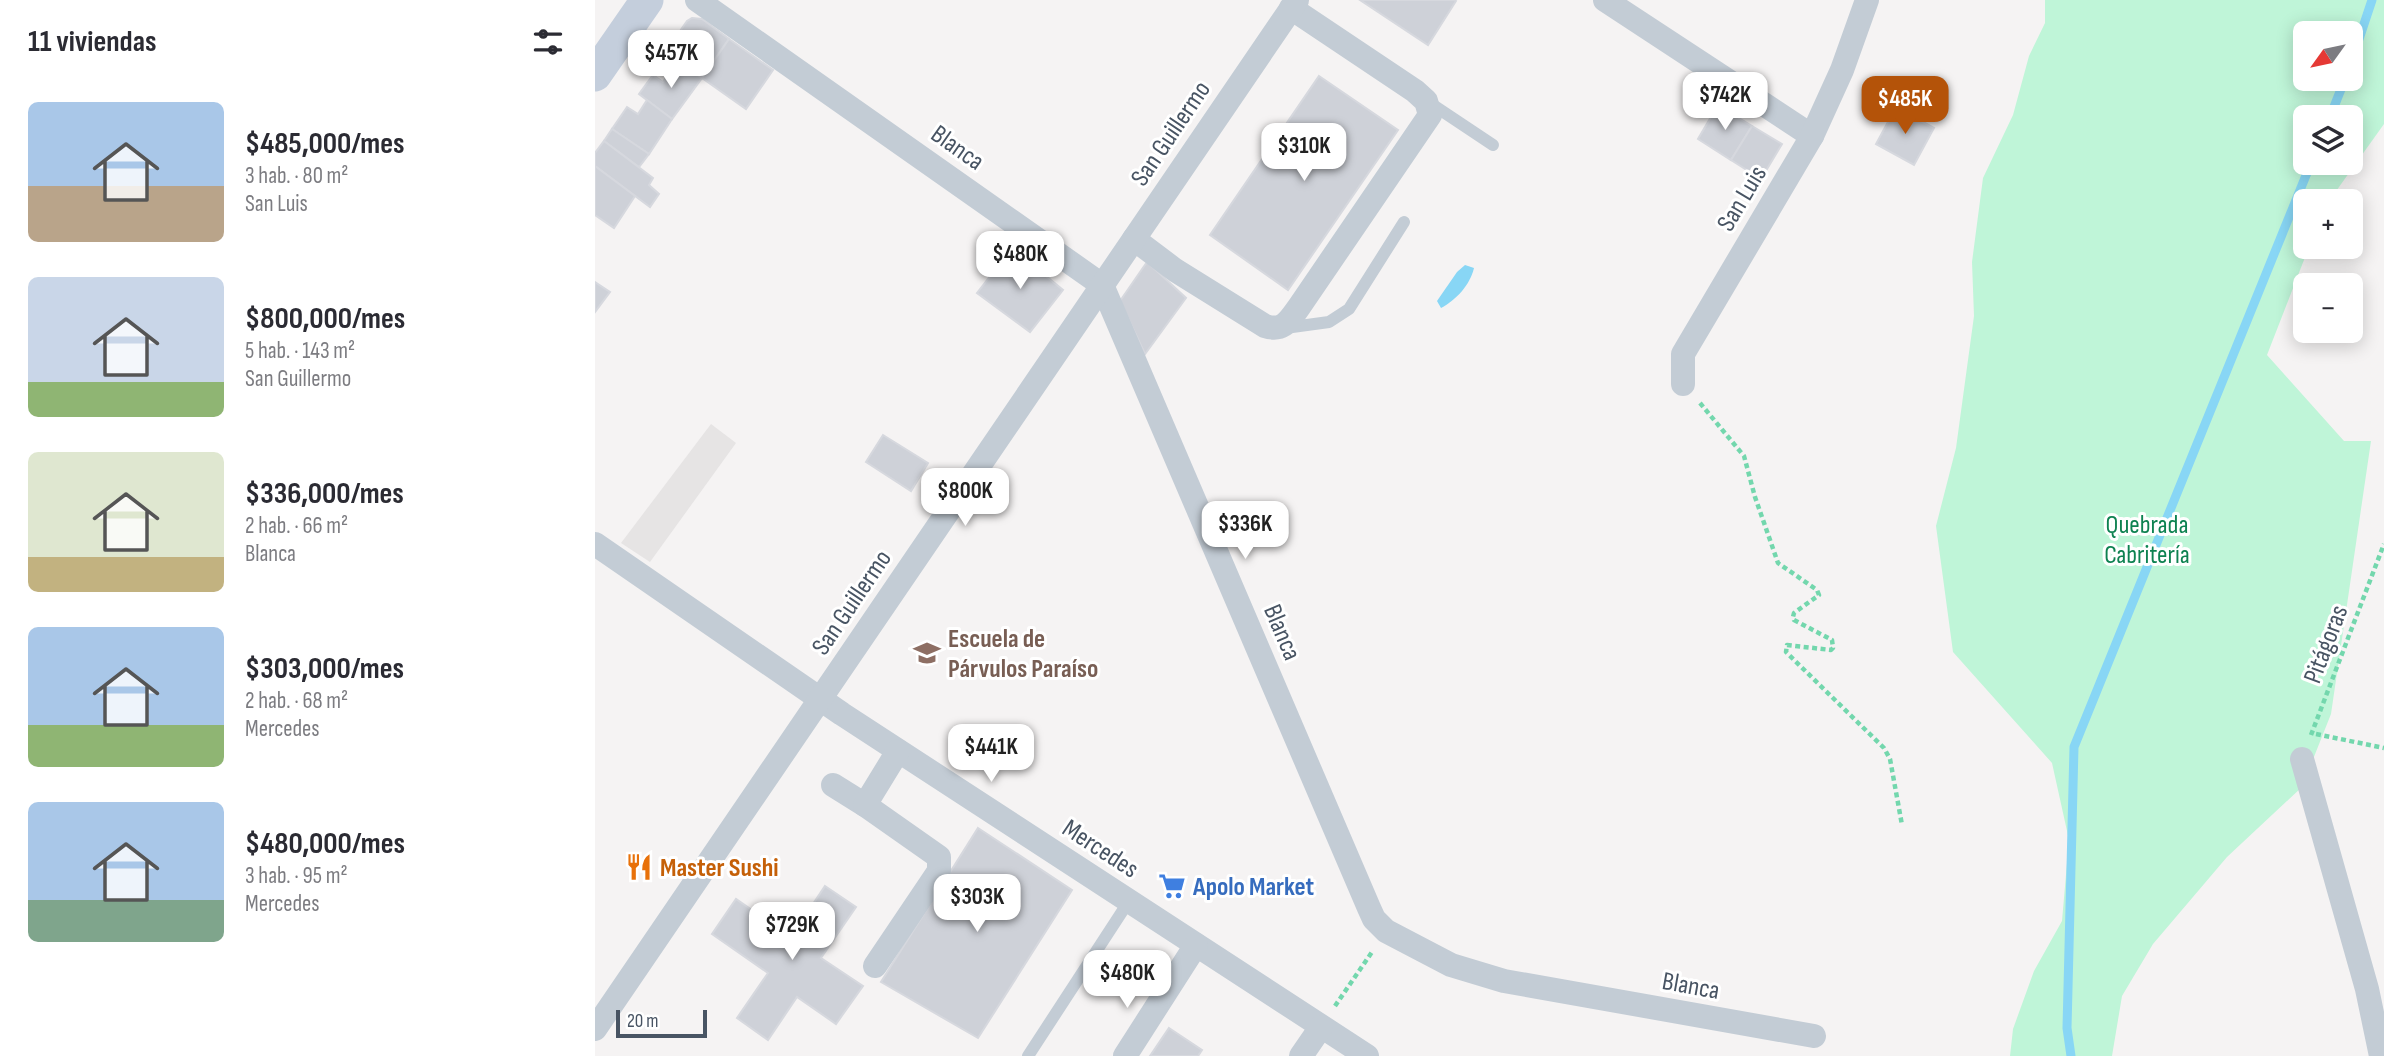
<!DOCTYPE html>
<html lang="es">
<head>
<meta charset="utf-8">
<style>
	:root { --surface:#fff; --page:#f7f7f7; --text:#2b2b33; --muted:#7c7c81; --accent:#b45309 }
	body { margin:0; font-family:"Sofia Sans Condensed",sans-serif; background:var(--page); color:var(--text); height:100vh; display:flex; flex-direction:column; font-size:26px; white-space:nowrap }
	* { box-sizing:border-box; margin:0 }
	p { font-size:23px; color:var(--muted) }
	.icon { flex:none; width:38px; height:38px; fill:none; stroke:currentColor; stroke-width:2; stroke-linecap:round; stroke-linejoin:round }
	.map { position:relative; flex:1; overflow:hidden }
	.panel { display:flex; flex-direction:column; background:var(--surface); width:595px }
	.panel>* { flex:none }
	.needle { width:46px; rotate:237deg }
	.controls { position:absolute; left:1698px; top:21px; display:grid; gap:14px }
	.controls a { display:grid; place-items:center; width:70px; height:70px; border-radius:10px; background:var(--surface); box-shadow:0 4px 18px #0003; font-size:35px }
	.scale { position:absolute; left:21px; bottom:18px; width:91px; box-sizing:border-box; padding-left:7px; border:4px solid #485463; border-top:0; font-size:19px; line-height:24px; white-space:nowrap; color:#485463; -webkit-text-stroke:5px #fff; paint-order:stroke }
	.price { position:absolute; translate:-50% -60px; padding:0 16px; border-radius:14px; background:#fff; color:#222; font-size:23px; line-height:46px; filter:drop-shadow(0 2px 4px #0008) }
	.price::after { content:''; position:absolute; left:50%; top:42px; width:21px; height:16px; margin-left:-10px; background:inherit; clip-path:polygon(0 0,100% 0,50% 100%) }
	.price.selected { background:var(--accent); color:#fff }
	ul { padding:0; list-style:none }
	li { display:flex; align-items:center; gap:21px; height:175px; padding:0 28px }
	li span { display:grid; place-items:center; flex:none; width:196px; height:140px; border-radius:10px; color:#555 }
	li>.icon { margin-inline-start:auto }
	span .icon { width:84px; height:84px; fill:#fffc; stroke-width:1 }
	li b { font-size:30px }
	h2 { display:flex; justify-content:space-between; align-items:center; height:84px; padding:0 28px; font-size:30px }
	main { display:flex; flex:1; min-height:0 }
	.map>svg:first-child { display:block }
	.education { fill:#e6e4e4 }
	.green { fill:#bff5d8; fill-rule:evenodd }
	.water { fill:#88d6f5 }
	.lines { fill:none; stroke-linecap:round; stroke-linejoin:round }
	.stream { stroke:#88d6f5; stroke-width:9 }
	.building { fill:#ced1d8; stroke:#d6d8de; stroke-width:2 }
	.path { stroke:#73d7ad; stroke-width:4.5; stroke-dasharray:5 3.5; stroke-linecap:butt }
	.lane { stroke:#c3ccd5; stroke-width:12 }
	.street { stroke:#c3ccd5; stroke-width:24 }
	.secondary { stroke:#c4cedc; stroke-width:33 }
	.labels { text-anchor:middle; stroke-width:6; stroke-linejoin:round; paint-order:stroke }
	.street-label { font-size:26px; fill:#485463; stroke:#fff }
	.park-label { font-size:26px; fill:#0e8251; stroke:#fff }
	.education-label { font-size:26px; font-weight:bold; fill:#785e54; stroke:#fff; text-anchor:start }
	.food-label { font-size:26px; font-weight:bold; fill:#c56008; stroke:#fff; text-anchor:start }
	.shop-label { font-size:26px; font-weight:bold; fill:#366cbe; stroke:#fff; text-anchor:start }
</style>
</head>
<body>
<main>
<section class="panel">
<h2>11 viviendas<svg class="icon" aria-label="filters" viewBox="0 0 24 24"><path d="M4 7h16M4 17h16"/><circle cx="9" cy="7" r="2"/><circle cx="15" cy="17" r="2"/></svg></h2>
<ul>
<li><span style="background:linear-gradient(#a9c7e8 60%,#b9a48a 0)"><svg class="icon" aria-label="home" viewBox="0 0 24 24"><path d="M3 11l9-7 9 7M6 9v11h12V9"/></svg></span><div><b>$485,000/mes</b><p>3 hab. · 80 m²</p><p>San Luis</p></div></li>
<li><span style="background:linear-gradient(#c9d6e8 75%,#8fb573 0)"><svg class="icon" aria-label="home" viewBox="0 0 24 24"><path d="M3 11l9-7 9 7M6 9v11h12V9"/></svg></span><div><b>$800,000/mes</b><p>5 hab. · 143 m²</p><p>San Guillermo</p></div></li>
<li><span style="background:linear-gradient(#dfe7d0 75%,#c2b280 0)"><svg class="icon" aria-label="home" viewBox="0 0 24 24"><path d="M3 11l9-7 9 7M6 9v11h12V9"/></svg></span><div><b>$336,000/mes</b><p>2 hab. · 66 m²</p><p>Blanca</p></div></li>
<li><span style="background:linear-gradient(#a9c7e8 70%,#8fb573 0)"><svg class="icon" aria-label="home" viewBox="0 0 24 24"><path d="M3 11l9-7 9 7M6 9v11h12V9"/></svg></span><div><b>$303,000/mes</b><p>2 hab. · 68 m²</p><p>Mercedes</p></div></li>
<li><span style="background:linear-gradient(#a9c7e8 70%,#7fa58c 0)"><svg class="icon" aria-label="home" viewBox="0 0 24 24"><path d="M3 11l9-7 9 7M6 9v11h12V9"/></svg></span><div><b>$480,000/mes</b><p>3 hab. · 95 m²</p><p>Mercedes</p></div></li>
</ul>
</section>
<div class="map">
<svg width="1789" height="1056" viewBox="0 0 1789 1056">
	<rect width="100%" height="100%" fill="#f5f3f3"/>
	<!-- education -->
	<path class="education" d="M116 424 141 443 55 562 26 543Z"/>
	<!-- green -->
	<path class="green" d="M1450 0H1789V124L1734 201H1710V247H1714L1672 355 1749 441H1776L1736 714 1707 787 1632 857 1558 944 1527 996 1517 1056H1415L1418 1029 1439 971 1467 921 1474 840 1457 763 1358 652 1341 526 1361 448 1379 316 1377 262 1388 178 1418 115 1434 56 1450 23ZM1710 33H1755V79H1710ZM1710 117H1755V163H1710Z"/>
	<!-- water -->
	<path class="water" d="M870 265 879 268C875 285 861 300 846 308L842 301 862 272Z"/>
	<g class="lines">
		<!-- stream -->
		<g class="stream">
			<path d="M1755 66 1777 0"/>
			<path d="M1735 117 1750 79"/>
			<path d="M1476 1056 1472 1028 1479 747 1716 163"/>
		</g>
	</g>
	<!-- building -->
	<g class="building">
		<path d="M765 0H860L861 1 833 45Z"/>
		<path d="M97 18 107 19 134 39 107 78 77 58 83 50 76 44 92 21Z"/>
		<path d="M134 39 178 70 151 109 107 78Z"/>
		<path d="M82 61 107 78 77 119 44 94 58 75 68 82Z"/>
		<path d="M724 76 803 130 693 290 615 235Z"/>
		<path d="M52 100 77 119 54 154 17 129 32 107 43 114Z"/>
		<path d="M1123 105 1157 126 1136 160 1103 139Z"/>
		<path d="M1301 107 1339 128 1319 165 1281 144Z"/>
		<path d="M1157 126 1187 144 1166 179 1136 160Z"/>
		<path d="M17 129 54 154 44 167 9 141Z"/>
		<path d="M9 141 58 178 54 185 64 194 55 207 0 166V153Z"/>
		<path d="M0 166 40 196 19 228 0 215Z"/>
		<path d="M417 248 468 290 435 332 382 293Z"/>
		<path d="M552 262 591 298 550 354 525 301Z"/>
		<path d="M0 282 15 292 0 312Z"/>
		<path d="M288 435 333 463 316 491 271 462Z"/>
		<path d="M383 828 477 890 383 1038 286 982Z"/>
		<path d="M230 886 261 907 226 958 268 986 241 1024 202 997 173 1040 142 1018 173 973 117 934 141 899 196 937Z"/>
		<path d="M574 1028 607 1050 603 1056H555Z"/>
	</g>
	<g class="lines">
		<!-- path -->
		<g class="path">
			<path d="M1105 403 1149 456 1160 497 1183 563 1222 590 1224 595 1199 613 1198 617 1199 620 1237 640 1238 648 1236 650 1192 645 1191 652 1289 748 1295 759 1307 825"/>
			<path d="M1721 734 1789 748"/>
			<path d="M1716 735 1789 544"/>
			<path d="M740 1006 777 952"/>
		</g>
		<!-- lane -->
		<g class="lane">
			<path d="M835 103 898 145"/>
			<path d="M690 328 734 322 754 309 809 222"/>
			<path d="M433 1056 534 901"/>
		</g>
		<!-- street -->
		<g class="street">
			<path d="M102 0 507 285 774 908 779 919 791 931 856 965 909 981 1219 1036"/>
			<path d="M1010 0 1217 136"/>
			<path d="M539 239 580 270 670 326C688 332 694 321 704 307L835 115 831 101 820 91 696 8"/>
			<path d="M1088 384V354L1217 136 1247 70 1272 0"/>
			<path d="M0 544 247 714 772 1056"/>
			<path d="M1707 759 1772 989 1786 1056"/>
			<path d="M238 785 270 805"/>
			<path d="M280 966 344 871V857L270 805 303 751"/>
			<path d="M0 1029 702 0"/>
			<path d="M530 1056 601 945"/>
			<path d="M706 1056 726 1027"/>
		</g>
		<!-- secondary -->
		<path class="secondary" d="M0 75 52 0"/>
	</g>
	<!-- icons -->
	<defs>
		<symbol id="school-bare" viewBox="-9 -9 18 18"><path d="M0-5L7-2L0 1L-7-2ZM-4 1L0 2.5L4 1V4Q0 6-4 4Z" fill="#8d6e63" stroke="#fff" stroke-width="2.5" paint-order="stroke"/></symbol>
		<symbol id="restaurant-bare" viewBox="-9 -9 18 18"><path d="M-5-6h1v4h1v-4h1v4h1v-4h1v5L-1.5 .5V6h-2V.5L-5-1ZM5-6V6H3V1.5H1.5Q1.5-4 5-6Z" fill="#e8710a" stroke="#fff" stroke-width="2.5" paint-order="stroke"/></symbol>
		<symbol id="supermarket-bare" viewBox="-9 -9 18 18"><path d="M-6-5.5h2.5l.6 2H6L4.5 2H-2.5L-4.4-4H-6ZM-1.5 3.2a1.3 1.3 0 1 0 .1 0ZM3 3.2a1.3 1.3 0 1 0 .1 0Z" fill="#3f7fe0" stroke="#fff" stroke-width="2.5" paint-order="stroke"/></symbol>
	</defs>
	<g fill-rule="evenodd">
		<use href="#school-bare" x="313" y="634" width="38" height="38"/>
		<use href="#restaurant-bare" x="25" y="848" width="38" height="38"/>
		<use href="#supermarket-bare" x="558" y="867" width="38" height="38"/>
	</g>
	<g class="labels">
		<!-- street labels -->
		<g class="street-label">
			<text transform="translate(575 133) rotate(-56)" y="9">San Guillermo</text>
			<text transform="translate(363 147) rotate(35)" y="9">Blanca</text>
			<text transform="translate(1146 198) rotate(-59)" y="9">San Luis</text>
			<text transform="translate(256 602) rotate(-56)" y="9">San Guillermo</text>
			<text transform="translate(688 632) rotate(67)" y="9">Blanca</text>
			<text transform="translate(1730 644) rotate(-69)" y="9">Pitágoras</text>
			<text transform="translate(506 848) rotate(33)" y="9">Mercedes</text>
			<text transform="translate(1096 985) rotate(10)" y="9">Blanca</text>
		</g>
		<!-- park labels -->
		<g class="park-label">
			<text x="1552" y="533">Quebrada<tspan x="1552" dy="30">Cabritería</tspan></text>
		</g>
		<!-- education labels -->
		<g class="education-label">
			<text x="353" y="647">Escuela de<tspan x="353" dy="30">Párvulos Paraíso</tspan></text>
		</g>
		<!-- food labels -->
		<g class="food-label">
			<text x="65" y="876">Master Sushi</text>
		</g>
		<!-- shop labels -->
		<g class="shop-label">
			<text x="598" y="895">Apolo Market</text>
		</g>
	</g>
</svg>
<div class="controls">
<a><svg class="needle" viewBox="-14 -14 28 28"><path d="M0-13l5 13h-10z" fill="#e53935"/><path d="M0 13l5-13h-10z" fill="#7c7c81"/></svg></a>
<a><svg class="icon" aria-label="layers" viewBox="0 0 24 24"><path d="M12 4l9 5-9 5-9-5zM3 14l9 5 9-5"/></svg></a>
<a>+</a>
<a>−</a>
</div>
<div class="scale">20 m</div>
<b class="price" style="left:76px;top:90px">$457K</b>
<b class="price" style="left:1130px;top:132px">$742K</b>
<b class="price selected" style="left:1310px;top:136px">$485K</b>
<b class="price" style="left:709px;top:183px">$310K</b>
<b class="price" style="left:425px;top:291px">$480K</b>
<b class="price" style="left:370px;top:528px">$800K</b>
<b class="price" style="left:650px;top:561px">$336K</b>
<b class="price" style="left:396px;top:784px">$441K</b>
<b class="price" style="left:382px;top:934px">$303K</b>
<b class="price" style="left:197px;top:962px">$729K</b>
<b class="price" style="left:532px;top:1010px">$480K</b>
</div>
</main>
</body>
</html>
